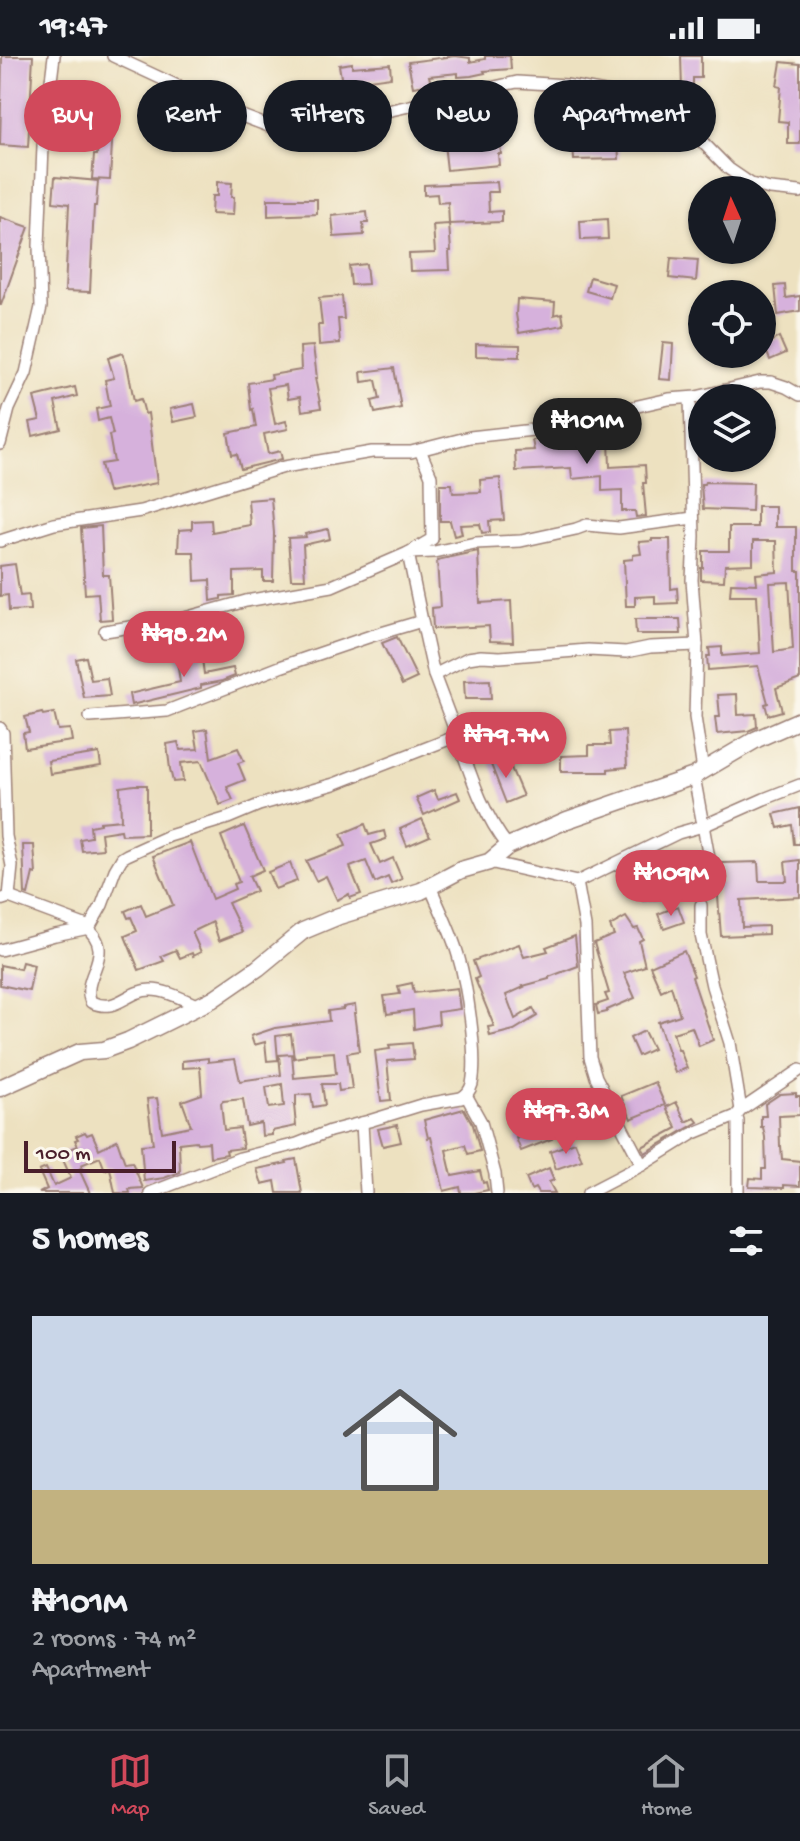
<!DOCTYPE html>
<html lang="en">
<head>
<meta charset="utf-8">
<style>
	:root { --surface:#171b24; --page:#242831; --text:#f1f3f6; --muted:#9ea1a6; --line:#363941; --accent:#d1495b }
	body { margin:0; font-family:"Gochi Hand",sans-serif; background:var(--page); color:var(--text); height:100vh; display:flex; flex-direction:column; font-size:30px; white-space:nowrap }
	* { box-sizing:border-box; margin:0 }
	p { font-size:26px; color:var(--muted) }
	.icon { flex:none; width:44px; height:44px; fill:none; stroke:currentColor; stroke-width:2; stroke-linecap:round; stroke-linejoin:round }
	.map { position:relative; height:1137px; overflow:hidden }
	.sheet { display:flex; flex-direction:column; background:var(--surface); flex:1 }
	.sheet>* { flex:none }
	.hud { position:absolute; left:24px; top:24px; width:752px; height:72px; display:flex; gap:16px }
	.needle { width:52px; rotate:357deg }
	.controls { position:absolute; left:688px; top:120px; display:grid; gap:16px }
	.controls a { display:grid; place-items:center; width:88px; height:88px; border-radius:50%; background:var(--surface); box-shadow:0 2px 6px #0004; font-size:40px }
	.scale { position:absolute; left:24px; bottom:20px; width:152px; box-sizing:border-box; padding-left:8px; border:4px solid #4a1f2b; border-top:0; font-size:22px; line-height:28px; white-space:nowrap; color:#4a1f2b; -webkit-text-stroke:6px #fbf7ec; paint-order:stroke }
	.price { position:absolute; translate:-50% -68px; padding:0 18px; border-radius:28px; background:var(--accent); color:#fff; font-size:26px; line-height:52px; filter:drop-shadow(0 2px 4px #0008) }
	.price::after { content:''; position:absolute; left:50%; top:48px; width:24px; height:18px; margin-left:-12px; background:inherit; clip-path:polygon(0 0,100% 0,50% 100%) }
	.price.selected { background:#222; color:#fff }
	ul { padding:0; list-style:none }
	li { display:grid; align-content:center; gap:16px; height:424px; padding:0 32px }
	li span { display:grid; place-items:center; height:248px; border-radius:0px; color:#555 }
	li>.icon { margin-inline-start:auto }
	span .icon { width:144px; height:144px; fill:#fffc; stroke-width:1 }
	li b { font-size:34px }
	h2 { display:flex; justify-content:space-between; align-items:center; height:96px; padding:0 32px; font-size:34px }
	.chip { padding:0 28px; border-radius:36px; background:var(--surface); box-shadow:0 2px 6px #0004; font-size:28px; line-height:72px }
	.chip.selected { background:var(--accent); color:#fff }
	.status { display:flex; justify-content:space-between; align-items:center; height:56px; padding:0 40px; background:var(--surface); direction:ltr }
	.status svg { height:22px; fill:currentColor }
	.dock { display:flex; justify-content:space-around; align-items:center; height:112px; border-top:2px solid var(--line); background:var(--surface); font-size:22px; color:var(--muted) }
	.dock a { display:grid; justify-items:center; gap:4px }
	.dock .selected { color:var(--accent) }
	.map>svg:first-child { display:block }
	.building { fill:#d6b1dc; fill-rule:evenodd }
	.lines { fill:none; stroke-linecap:round; stroke-linejoin:round }
	.street-casing { stroke:#9c8076; stroke-width:14 }
	.secondary-casing { stroke:#9c8076; stroke-width:19 }
	.street { stroke:#fff; stroke-width:11 }
	.secondary { stroke:#fff; stroke-width:16 }
</style>
</head>
<body>
<div class="status"><b>19:47</b><svg viewBox="0 0 49 12"><path d="M0 12V9h3v3zM5 12V6h3v6zM10 12V3h3v9zM15 12V0h3v12zM26 1h20v11H26zM47 4h2v5h-2z"/></svg></div>
<div class="map">
<svg width="800" height="1137" viewBox="0 0 800 1137">
	<rect width="100%" height="100%" fill="#fbf7ec"/>
	<filter id="ink" filterUnits="userSpaceOnUse"><feTurbulence type="fractalNoise" baseFrequency=".0125" numOctaves="2"/><feDisplacementMap in="SourceGraphic" scale="16" xChannelSelector="R" yChannelSelector="G"/><feConvolveMatrix kernelMatrix="1 2 1 2 8 2 1 2 1" color-interpolation-filters="sRGB"/></filter>
	<filter id="wash" filterUnits="userSpaceOnUse"><feTurbulence type="fractalNoise" baseFrequency=".006" numOctaves="4" result="noise"/><feDisplacementMap in="SourceGraphic" scale="32" xChannelSelector="R" yChannelSelector="G"/><feGaussianBlur stdDeviation="1.8" result="paint"/><feColorMatrix in="noise" values="0 0 0 0 0 0 0 0 0 0 0 0 0 0 0 0 0 1.4 0 .05"/><feComposite in="paint" operator="in"/></filter>
	<g filter="url(#wash)">
		<rect width="100%" height="100%" fill="#ede1c0"/>
		<g id="blocks">
			<!-- building -->
			<g class="building">
				<path d="M2 0H33L28 91 0 89Z"/>
				<path d="M455 0 470 2V6L485 3V0H510L511 13 484 15 485 17 471 20 458 21V17L429 20 431 28 413 31 408 6Z"/>
				<path d="M681 0H701V22H693V33L682 34Z"/>
				<path d="M781 6 800 8V88H788V66L778 65 781 31 777 30Z"/>
				<path d="M352 7V11L390 8 391 21 361 25 362 43 345 46 339 9Z"/>
				<path d="M488 41 489 50 484 51 487 88 500 87 501 98H498L499 109 447 114 440 52Z"/>
				<path d="M574 55H588L590 87 618 86 619 103 574 104 573 88 576 87Z"/>
				<path d="M88 70H113L110 124 92 123 94 99H97L98 83H88Z"/>
				<path d="M55 121 98 125 96 150H94L90 236 65 235 69 148 53 146Z"/>
				<path d="M217 126 232 127 231 141H234L233 159 211 158 212 140H217Z"/>
				<path d="M497 126 498 136H488L489 156 502 155V166L449 168 448 146 438 147 437 138 424 139V129Z"/>
				<path d="M268 143H317V158L268 160Z"/>
				<path d="M367 156 368 167H363L364 179 334 181 332 160Z"/>
				<path d="M0 161 29 171 1 249H0Z"/>
				<path d="M607 163 608 183 581 184 580 165Z"/>
				<path d="M449 168 451 195H449L450 214 410 215 409 198 435 197 433 169Z"/>
				<path d="M671 202 698 204 696 225 669 222Z"/>
				<path d="M366 208 368 228 351 229 349 210Z"/>
				<path d="M590 221 614 228 610 242 586 235Z"/>
				<path d="M785 229 786 242 800 240V255L778 259 775 230Z"/>
				<path d="M342 240 344 263H338L340 287 319 289 318 269H322L319 242Z"/>
				<path d="M517 243 555 246 554 259 562 257 564 269 519 277 516 258Z"/>
				<path d="M779 281 786 297 770 304 762 285 770 282 772 285Z"/>
				<path d="M663 287 673 288 671 324 659 323Z"/>
				<path d="M476 288 520 289V301L476 300Z"/>
				<path d="M313 290 317 322H315L321 352 302 355 300 341 288 343 286 329 268 332 275 368 286 365 288 373 264 378 268 398 280 395 282 403 241 413 237 398 232 399 228 377 256 371 253 353 251 354 248 327 272 323 271 319 301 314 300 291Z"/>
				<path d="M123 297 127 308 134 345 141 343 145 358 148 357 157 427 108 436 101 408 114 406 109 379 113 378 109 362 98 365 96 353 110 350 105 324 114 322 108 302Z"/>
				<path d="M394 312 401 352 375 357 372 345 380 343 376 324 362 326 361 316Z"/>
				<path d="M75 331 77 340 55 346 61 373 33 380 30 366 40 364 34 341Z"/>
				<path d="M194 348 197 361 173 366 170 353Z"/>
				<path d="M578 373 582 385 609 384 610 411 645 409 646 427H643L646 460 636 461 635 455H622V434L602 435V420L572 423 571 412 516 415 515 395 534 394 532 384 562 379Z"/>
				<path d="M500 422 504 464 489 465 490 476 482 477 480 468 460 469 462 478 454 480 450 465H440V428H452L453 437 481 436 480 424Z"/>
				<path d="M705 426 753 427 752 455 703 453 701 428H704Z"/>
				<path d="M271 442 274 477 273 525H263V515L234 516V539L221 540V543L211 545 210 524 195 525 194 496H178L179 474 192 473V465L211 464 212 476 250 469 248 444Z"/>
				<path d="M757 450H775V471H796V515H800V623L776 632 782 655 768 659 765 648 768 647 758 610 708 614 707 600H710L709 592 722 591V600L760 597 757 539H730L731 527 757 528 756 518 777 516 776 485H753V508L725 509 724 525 701 524V512H703V495H729V471H757ZM789 526 793 593 774 596 770 527Z"/>
				<path d="M101 470 103 519H109L112 563 100 564 98 537 85 538 81 472Z"/>
				<path d="M328 473 330 483 303 489 305 523H291L288 482 306 481 305 478Z"/>
				<path d="M652 483H670L671 533 677 532 678 547 655 548V540L635 541V550H626L624 504 633 503V499L641 498 639 486 652 485Z"/>
				<path d="M478 495 480 547 511 545 513 586 490 585 489 570 433 573 432 552 440 551 437 504Z"/>
				<path d="M15 508 20 540 29 539 30 554 9 555 8 539 0 540V510Z"/>
				<path d="M635 563H680L681 578H636Z"/>
				<path d="M397 581 417 622 402 629 382 587Z"/>
				<path d="M201 595 204 618 233 612 235 620 222 625 201 629V632L131 649 129 638 180 626 176 598Z"/>
				<path d="M86 601 91 624 107 622 110 640 84 642 76 603Z"/>
				<path d="M490 624 491 643H465L464 625Z"/>
				<path d="M737 638 738 659 756 658 757 671 748 675 717 678 715 661H720L718 639Z"/>
				<path d="M42 657 43 659 54 657 58 674 70 673 72 685 25 692 23 677 29 676 25 661Z"/>
				<path d="M207 673 211 702 238 692 244 705 238 707 245 724 227 731 233 744 220 749 201 705 181 707 183 725 173 726 170 713 167 688 178 686 180 694 198 693 195 675Z"/>
				<path d="M625 675 627 711 608 713V716H561V700L589 699V689H610L609 676Z"/>
				<path d="M99 697 101 710 50 718 48 705Z"/>
				<path d="M506 700 523 740 506 747 490 706Z"/>
				<path d="M134 729H147V778L122 779 121 774 101 777 103 793 82 795 80 783 91 781 90 770 100 768V766L121 764 120 731Z"/>
				<path d="M434 734 438 743 457 736 460 743 424 759 416 742Z"/>
				<path d="M800 752V788H794L792 769 778 772 774 758Z"/>
				<path d="M422 763 430 780 407 790 400 773Z"/>
				<path d="M365 768 369 779 384 775 386 783 371 788 380 808 393 802 402 823 391 828 388 821 375 827 366 805 350 811 361 838 350 842 349 838 337 844 326 820 316 825 306 805 346 790 341 778Z"/>
				<path d="M244 770 263 814 249 820 256 835 228 847 242 876 219 885 213 866 192 876 201 896 193 900 192 897 180 902 176 894 161 900 164 905 139 914 125 880 137 875 131 861 128 862 125 855 141 848 146 860 173 849 153 800 190 786 212 843 235 833 233 828 239 826 221 780Z"/>
				<path d="M23 789H34L36 818 33 817 28 839 25 838Z"/>
				<path d="M800 804V841L741 844 742 871 768 870V878L721 880 717 827H723L722 807 758 806 759 825H787L785 806Z"/>
				<path d="M290 807 297 825 275 833 268 816Z"/>
				<path d="M686 820 689 837 674 839 675 841 643 845 640 826Z"/>
				<path d="M678 850 684 866 664 873 658 858Z"/>
				<path d="M626 861 634 873 638 872 643 883 639 885 645 910 624 917 635 942 607 954V956L598 958 596 949 608 945 605 938 609 937 594 887 614 879 610 870Z"/>
				<path d="M575 880 578 910 549 921V923L523 930 524 931 506 939 515 963 533 952 537 960 514 974 490 980 488 971 494 970 475 923 479 921 473 905 519 888 524 901 548 895 546 891Z"/>
				<path d="M684 895 694 920 692 921 713 984 699 990 692 971 673 977 678 994H680L687 1012 675 1017 658 966 680 959 671 930 661 935 650 910Z"/>
				<path d="M22 906 34 909 29 935 0 929V909L20 913Z"/>
				<path d="M412 927 414 937 457 932 460 953 438 956 439 968 414 973 413 954 387 958 384 940 400 938 398 930Z"/>
				<path d="M355 949 356 957H354L359 995 347 997 352 1033 339 1035 338 1028H322L325 1049 313 1051 311 1038 296 1039V1049H294L296 1070 272 1075V1079L262 1080 261 1067 247 1070 243 1043 223 1045 221 1047 224 1074 240 1072 243 1092 226 1094 227 1098 210 1101 209 1086 197 1087 196 1085 179 1087 180 1116 164 1122 144 1125 141 1089 153 1088 147 1043 157 1042 162 1076 191 1070 182 1045 202 1038 200 1011 182 1012V1005L208 1002V1006L235 1003 240 1025 281 1019 279 999 292 998 294 1022 336 1018 334 996 306 998V1000L294 1002 291 978 276 980 278 1004 267 1005 265 986 254 989 251 980 275 972 329 965 328 955 343 953V951ZM282 1028 284 1050 269 1052 266 1031Z"/>
				<path d="M644 975 653 993 638 1000 630 982Z"/>
				<path d="M412 987 414 1003 387 1005 391 1044 381 1045 375 995 390 993 389 989Z"/>
				<path d="M655 1026 665 1049 631 1063 621 1040Z"/>
				<path d="M796 1037V1040H800V1059L779 1060 780 1090H781L782 1103 800 1105V1130L784 1129V1132L749 1131 750 1122 762 1123V1113H766L765 1081 763 1071H761V1060H766L765 1048 780 1038Z"/>
				<path d="M676 1046 686 1066 695 1062 698 1066 645 1097 642 1091 677 1072 666 1051Z"/>
				<path d="M464 1053 473 1069 480 1095 468 1098 465 1089 446 1094 452 1120 480 1115 483 1127 486 1126 488 1134 474 1137H461L460 1131 444 1135 431 1081 428 1082 424 1064Z"/>
				<path d="M397 1069 401 1086 383 1090 378 1073Z"/>
				<path d="M547 1070 552 1083 521 1095 516 1082Z"/>
				<path d="M85 1076 87 1079 92 1077 99 1093 117 1084 125 1107 132 1106 143 1132 129 1133 130 1137H115L110 1112 105 1114 100 1101 81 1109 82 1111 79 1113 90 1137H39L47 1133 39 1115 46 1112 54 1130 71 1122 61 1099 64 1098 63 1096 78 1090 75 1084 78 1083 76 1080Z"/>
				<path d="M575 1086 582 1104 556 1113 550 1095Z"/>
				<path d="M296 1103 302 1137H277L275 1125 262 1128 257 1113 287 1107 286 1105Z"/>
				<path d="M549 1112 554 1124 549 1126 555 1137H538L535 1132 531 1134 526 1122Z"/>
			</g>
		</g>
	</g>
	<g filter="url(#ink)">
		<use href="#blocks" fill-opacity="0" stroke="#9c8076" stroke-width="2"/>
		<g class="lines">
			<defs>
				<g id="street">
					<path d="M113 0 242 60 279 74H290L324 69 517 26 566 29 654 45 670 53 729 113 751 128 770 133 800 136"/>
					<path d="M690 342 694 480 692 524 697 589 695 661 702 708 701 714"/>
					<path d="M0 388 9 353 26 317 41 251 39 190 43 90 54 0"/>
					<path d="M0 485 54 468 141 455 284 411 372 396H411L470 381 561 371 580 363 669 343 696 341 760 326H771L786 331 800 339"/>
					<path d="M422 565 408 497 434 496 475 487 521 485 576 473 587 469 619 472 693 462"/>
					<path d="M105 575 181 563 246 545 332 530 408 497 432 483 431 420 420 394"/>
					<path d="M434 619 468 602 481 600 500 601 588 594 626 596 650 591 697 589"/>
					<path d="M90 661 167 655 280 611 371 580 422 565 434 619 457 680"/>
					<path d="M0 672 3 677 6 780 12 810 9 841"/>
					<path d="M694 720 711 813"/>
					<path d="M489 806 577 826 585 870 590 1001 596 1021 642 1109"/>
					<path d="M577 826 678 777 703 770 764 743 800 729"/>
					<path d="M0 844 9 841 84 869C120 898 79 919 91 946 118 958 126 934 151 934 167 934 184 944 199 950"/>
					<path d="M701 849V879L712 930 730 987 741 1054"/>
					<path d="M0 894 55 879 89 872 102 849 115 814 122 802 127 799 169 780 228 762 259 749 334 728 457 680C470 717 483 759 508 790"/>
					<path d="M466 1039 481 1066 495 1118 497 1137"/>
					<path d="M736 1060 738 1065V1137"/>
					<path d="M362 1067 366 1137"/>
					<path d="M150 1137 240 1102 297 1088 330 1075 369 1065 421 1049 461 1042C467 1039 470 1035 472 1028 478 999 467 929 458 899 451 875 439 852 430 830"/>
					<path d="M588 1137 642 1109 692 1078 736 1060 741 1054 800 1014"/>
				</g>
				<path id="secondary" d="M0 1032 80 996 104 994 128 985 213 943 258 912 303 875 339 860 421 835 461 814 489 806 508 790 567 764 694 720 757 683 800 664"/>
			</defs>
			<!-- street casing -->
			<use href="#street" class="street-casing"/>
			<!-- secondary casing -->
			<use href="#secondary" class="secondary-casing"/>
			<!-- street -->
			<use href="#street" class="street"/>
			<!-- secondary -->
			<use href="#secondary" class="secondary"/>
		</g>
	</g>
</svg>
<div class="controls">
<a><svg class="needle" viewBox="-14 -14 28 28"><path d="M0-13l5 13h-10z" fill="#e53935"/><path d="M0 13l5-13h-10z" fill="#9ea1a6"/></svg></a>
<a><svg class="icon" aria-label="locate" viewBox="0 0 24 24"><circle cx="12" cy="12" r="6"/><path d="M12 2v4M12 18v4M2 12h4M18 12h4"/></svg></a>
<a><svg class="icon" aria-label="layers" viewBox="0 0 24 24"><path d="M12 4l9 5-9 5-9-5zM3 14l9 5 9-5"/></svg></a>
</div>
<div class="scale">100 m</div>
<b class="price selected" style="left:587px;top:410px">₦101M</b>
<b class="price" style="left:184px;top:623px">₦98.2M</b>
<b class="price" style="left:506px;top:724px">₦79.7M</b>
<b class="price" style="left:671px;top:862px">₦109M</b>
<b class="price" style="left:566px;top:1100px">₦97.3M</b>
<div class="hud">
<a class="chip selected">Buy</a>
<a class="chip">Rent</a>
<a class="chip">Filters</a>
<a class="chip">New</a>
<a class="chip">Apartment</a>
</div>
</div>
<section class="sheet">
<h2>5 homes<svg class="icon" aria-label="filters" viewBox="0 0 24 24"><path d="M4 7h16M4 17h16"/><circle cx="9" cy="7" r="2"/><circle cx="15" cy="17" r="2"/></svg></h2>
<ul>
<li><span style="background:linear-gradient(#c9d6e8 70%,#c2b280 0)"><svg class="icon" aria-label="home" viewBox="0 0 24 24"><path d="M3 11l9-7 9 7M6 9v11h12V9"/></svg></span><div><b>₦101M</b><p>2 rooms · 74 m²</p><p>Apartment</p></div></li>
</ul>
</section>
<nav class="dock">
<a class="selected"><svg class="icon" aria-label="map" viewBox="0 0 24 24"><path d="M3 6l6-2 6 2 6-2v14l-6 2-6-2-6 2zM9 4v14M15 6v14"/></svg>Map</a>
<a><svg class="icon" aria-label="saved" viewBox="0 0 24 24"><path d="M7 4h10v16l-5-4-5 4z"/></svg>Saved</a>
<a><svg class="icon" aria-label="home" viewBox="0 0 24 24"><path d="M3 11l9-7 9 7M6 9v11h12V9"/></svg>Home</a>
</nav>
</body>
</html>
